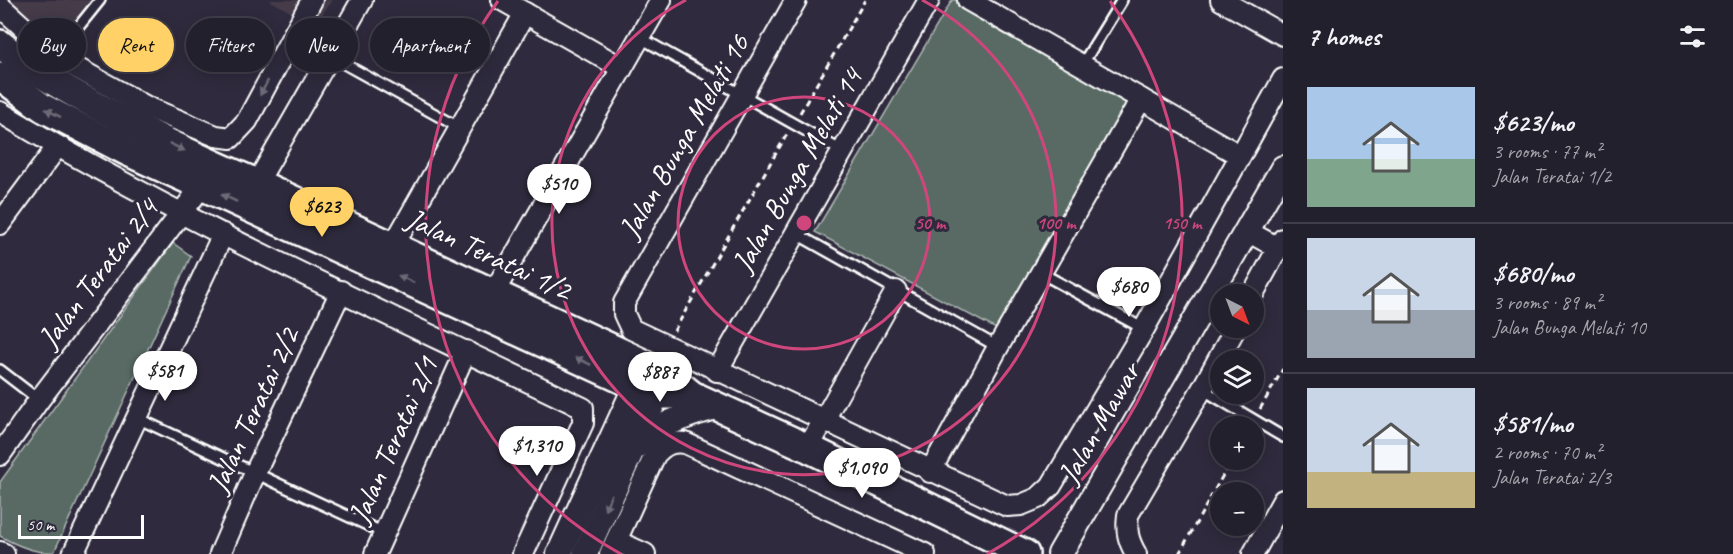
<!DOCTYPE html>
<html lang="en">
<head>
<meta charset="utf-8">
<style>
	:root { --surface:#23202e; --page:#2b2836; --text:#f1f3f6; --muted:#a3a3aa; --line:#403e4a; --accent:#ffd166 }
	body { margin:0; font-family:Caveat,sans-serif; background:var(--page); color:var(--text); height:100vh; display:flex; flex-direction:column; font-size:22px; white-space:nowrap }
	* { box-sizing:border-box; margin:0 }
	p { font-size:20px; color:var(--muted) }
	.icon { flex:none; width:33px; height:33px; fill:none; stroke:currentColor; stroke-width:2; stroke-linecap:round; stroke-linejoin:round }
	.map { position:relative; flex:1; overflow:hidden }
	.panel { display:flex; flex-direction:column; background:var(--surface); width:450px }
	.panel>* { flex:none }
	.hud { position:absolute; left:18px; top:18px; width:570px; height:54px; display:flex; gap:12px }
	.needle { width:39px; rotate:138deg }
	.fabs { position:absolute; left:1210px; top:284px; display:grid; gap:12px }
	.fabs a { display:grid; place-items:center; width:54px; height:54px; border-radius:50%; background:var(--surface); box-shadow:0 3px 15px #0003,0 0 0 2px var(--line); font-size:30px }
	.scale { position:absolute; left:18px; bottom:15px; width:126px; box-sizing:border-box; padding-left:6px; border:3px solid #fff; border-top:0; font-size:16px; line-height:21px; white-space:nowrap; color:#fff; -webkit-text-stroke:4px #2f2a3d; paint-order:stroke }
	.price { position:absolute; translate:-50% -51px; padding:0 14px; border-radius:21px; background:#fff; color:#222; font-size:20px; line-height:39px; filter:drop-shadow(0 2px 3px #0008) }
	.price::after { content:''; position:absolute; left:50%; top:36px; width:18px; height:14px; margin-left:-9px; background:inherit; clip-path:polygon(0 0,100% 0,50% 100%) }
	.price.on { background:var(--accent); color:#111 }
	ul { padding:0; list-style:none }
	li { display:flex; align-items:center; gap:18px; height:150px; padding:0 24px }
	li+li { border-top:2px solid var(--line) }
	li span { display:grid; place-items:center; flex:none; width:168px; height:120px; border-radius:0px; color:#555 }
	li>.icon { margin-inline-start:auto }
	span .icon { width:72px; height:72px; fill:#fffc; stroke-width:1 }
	li b { font-size:26px }
	h2 { display:flex; justify-content:space-between; align-items:center; height:72px; padding:0 24px; font-size:26px }
	.pill { padding:0 21px; border-radius:27px; background:var(--surface); box-shadow:0 3px 15px #0003,0 0 0 2px var(--line); font-size:21px; line-height:54px }
	.pill.on { background:var(--accent); color:#111 }
	main { display:flex; flex:1; min-height:0 }
	.map>svg:first-child { display:block }
	.built { fill:#443b4a }
	.green { fill:#586b64; stroke:#acb5b2; stroke-width:1.5 }
	.lines { fill:none; stroke-linecap:round; stroke-linejoin:round }
	.service-casing { stroke:#fff; stroke-width:14 }
	.minor-casing { stroke:#fff; stroke-width:24 }
	.tertiary-casing { stroke:#fff; stroke-width:28 }
	.secondary-casing { stroke:#fff; stroke-width:32 }
	.path { stroke:#fff; stroke-width:3; stroke-dasharray:6 4.5; stroke-linecap:butt }
	.service { stroke:#2f2a3d; stroke-width:9 }
	.minor { stroke:#2f2a3d; stroke-width:20 }
	.tertiary { stroke:#2f2a3d; stroke-width:24 }
	.secondary { stroke:#2f2a3d; stroke-width:27 }
	.oneway { fill:#6d6a77 }
	.ring { fill:none; stroke:#ce467c; stroke-width:3 }
	.labels { text-anchor:middle; stroke-width:6; stroke-linejoin:round; paint-order:stroke }
	.street-label { font-size:30px; fill:#fff; stroke:#2f2a3d }
	.centre { fill:#ce467c; stroke:#2f2a3d; stroke-width:3 }
	.ring-label { font-size:18px; text-anchor:middle; font-weight:bold; fill:#ce467c; stroke:#2f2a3d; stroke-width:6; stroke-linejoin:round; paint-order:stroke }
</style>
</head>
<body>
<main>
<div class="map">
<svg width="1283" height="554" viewBox="0 0 1283 554">
	<rect width="100%" height="100%" fill="#2f2a3d"/>
	<filter id="ink" filterUnits="userSpaceOnUse"><feTurbulence type="fractalNoise" baseFrequency=".0167" numOctaves="2"/><feDisplacementMap in="SourceGraphic" scale="12" xChannelSelector="R" yChannelSelector="G"/><feConvolveMatrix kernelMatrix="1 2 1 2 8 2 1 2 1" color-interpolation-filters="sRGB"/></filter>
	<g filter="url(#ink)">
		<!-- built -->
		<g class="built">
			<path d="M0 0H105L52 68 0 23Z"/>
			<path d="M269 0H332L315 26Z"/>
		</g>
		<!-- green -->
		<g class="green">
			<path d="M952 0H965L1129 99 998 330 815 232Z"/>
			<path d="M173 243 191 256 54 552C35 554 16 545 0 536V482Z"/>
		</g>
		<g class="lines">
			<defs>
				<g id="service">
					<path d="M639 37 842 151"/>
					<path d="M55 56 100 0"/>
					<path d="M330 56 460 128"/>
					<path d="M1082 65 1122 0"/>
					<path d="M795 233 998 347"/>
					<path d="M1041 273 1144 329"/>
					<path d="M0 370 39 400"/>
					<path d="M1202 389 1283 437"/>
					<path d="M137 418 384 533"/>
				</g>
				<g id="minor">
					<path d="M502 0 622 68"/>
					<path d="M796 0 624 303V314L631 329 1007 506 1021 505 1038 498 1051 486 1144 329 1283 79"/>
					<path d="M968 0 1239 155"/>
					<path d="M1221 0 1283 35"/>
					<path d="M0 6 55 56 147 107 216 136 231 138 247 121 312 0"/>
					<path d="M0 112C186 225 387 313 583 408V423L523 554"/>
					<path d="M257 183 362 0"/>
					<path d="M0 224 57 147"/>
					<path d="M1247 231 1278 248"/>
					<path d="M393 246 525 13"/>
					<path d="M494 292 661 0"/>
					<path d="M1253 294 1283 239"/>
					<path d="M717 371 929 0"/>
					<path d="M808 448 896 291"/>
					<path d="M0 455 39 400 202 186"/>
					<path d="M930 472 998 347 1141 99"/>
					<path d="M616 541 645 554"/>
					<path d="M0 552 4 554"/>
					<path d="M73 554 223 234"/>
					<path d="M220 554 255 473 341 291"/>
					<path d="M375 554 466 351"/>
					<path d="M610 554 655 455C664 445 671 441 685 443L925 554"/>
					<path d="M1136 554C1128 540 1126 531 1128 515L1202 389 1236 327"/>
					<path d="M1253 554 1283 500"/>
				</g>
				<g id="tertiary">
					<path d="M635 447C664 421 682 417 718 406"/>
					<path d="M559 554 644 368"/>
					<path d="M585 554 664 379"/>
					<path d="M1060 554 1283 168"/>
				</g>
				<g id="secondary">
					<path d="M0 44C35 73 74 94 114 115 161 140 208 163 257 183L646 364 666 374 692 395 808 448 1025 554"/>
					<path d="M0 76 43 108 128 152 656 395H692"/>
				</g>
			</defs>
			<!-- service casing -->
			<use href="#service" class="service-casing"/>
			<!-- minor casing -->
			<use href="#minor" class="minor-casing"/>
			<!-- tertiary casing -->
			<use href="#tertiary" class="tertiary-casing"/>
			<!-- secondary casing -->
			<use href="#secondary" class="secondary-casing"/>
			<!-- path -->
			<g class="path">
				<path d="M800 113 865 0"/>
				<path d="M674 331 787 134"/>
				<path d="M1260 409 1283 369"/>
				<path d="M1179 554 1232 459"/>
			</g>
			<!-- service -->
			<use href="#service" class="service"/>
			<!-- minor -->
			<use href="#minor" class="minor"/>
			<!-- tertiary -->
			<use href="#tertiary" class="tertiary"/>
			<!-- secondary -->
			<use href="#secondary" class="secondary"/>
		</g>
		<!-- one-way arrows -->
		<defs><path id="oneway-solid" d="M-6-.8H1V-3.2L6.5 0L1 3.2V.8H-6Z" transform="scale(1.5)"/></defs>
		<g class="oneway">
			<use href="#oneway-solid" transform="translate(264 88) rotate(118)"/>
			<use href="#oneway-solid" transform="translate(53 113) rotate(-153)"/>
			<use href="#oneway-solid" transform="translate(177 147) rotate(26)"/>
			<use href="#oneway-solid" transform="translate(229 198) rotate(-155)"/>
			<use href="#oneway-solid" transform="translate(406 279) rotate(-155)"/>
			<use href="#oneway-solid" transform="translate(583 361) rotate(-155)"/>
			<use href="#oneway-solid" transform="translate(608 502) rotate(114)"/>
		</g>
	</g>
	<!-- distance rings -->
	<g class="ring">
		<circle cx="804" cy="223" r="126"/>
		<path d="M922 0A252 252 0 1 1 686 0"/>
		<path d="M621 554A378 378 0 0 1 498 1M1110 1A378 378 0 0 1 987 554"/>
	</g>
	<g class="labels">
		<!-- street labels -->
		<g class="street-label">
			<text transform="translate(684 136) rotate(-60)" y="10">Jalan Bunga Melati 16</text>
			<text transform="translate(797 170) rotate(-60)" y="10">Jalan Bunga Melati 14</text>
			<text transform="translate(489 254) rotate(25)" y="10">Jalan Teratai 1/2</text>
			<text transform="translate(98 273) rotate(-53)" y="10">Jalan Teratai 2/4</text>
			<text transform="translate(253 410) rotate(-65)" y="10">Jalan Teratai 2/2</text>
			<text transform="translate(1099 423) rotate(-60)" y="10">Jalan Mawar</text>
			<text transform="translate(393 440) rotate(-66)" y="10">Jalan Teratai 2/1</text>
		</g>
	</g>
	<circle cx="804" cy="223" r="9" class="centre"/>
	<g class="ring-label">
		<text x="930" y="229">50 m</text>
		<text x="1056" y="229">100 m</text>
		<text x="1182" y="229">150 m</text>
	</g>
</svg>
<div class="fabs">
<a><svg class="needle" viewBox="-14 -14 28 28"><path d="M0-13l5 13h-10z" fill="#e53935"/><path d="M0 13l5-13h-10z" fill="#a3a3aa"/></svg></a>
<a><svg class="icon" aria-label="layers" viewBox="0 0 24 24"><path d="M12 4l9 5-9 5-9-5zM3 14l9 5 9-5"/></svg></a>
<a>+</a>
<a>−</a>
</div>
<div class="scale">50 m</div>
<b class="price" style="left:559px;top:215px">$510</b>
<b class="price on" style="left:322px;top:238px">$623</b>
<b class="price" style="left:1129px;top:318px">$680</b>
<b class="price" style="left:165px;top:402px">$581</b>
<b class="price" style="left:660px;top:403px">$887</b>
<b class="price" style="left:537px;top:477px">$1,310</b>
<b class="price" style="left:862px;top:499px">$1,090</b>
<div class="hud">
<a class="pill">Buy</a>
<a class="pill on">Rent</a>
<a class="pill">Filters</a>
<a class="pill">New</a>
<a class="pill">Apartment</a>
</div>
</div>
<section class="panel">
<h2>7 homes<svg class="icon" aria-label="filters" viewBox="0 0 24 24"><path d="M4 7h16M4 17h16"/><circle cx="9" cy="7" r="2"/><circle cx="15" cy="17" r="2"/></svg></h2>
<ul>
<li><span style="background:linear-gradient(#a9c7e8 60%,#7fa58c 0)"><svg class="icon" aria-label="home" viewBox="0 0 24 24"><path d="M3 11l9-7 9 7M6 9v11h12V9"/></svg></span><div><b>$623/mo</b><p>3 rooms · 77 m²</p><p>Jalan Teratai 1/2</p></div></li>
<li><span style="background:linear-gradient(#c9d6e8 60%,#9aa5b1 0)"><svg class="icon" aria-label="home" viewBox="0 0 24 24"><path d="M3 11l9-7 9 7M6 9v11h12V9"/></svg></span><div><b>$680/mo</b><p>3 rooms · 89 m²</p><p>Jalan Bunga Melati 10</p></div></li>
<li><span style="background:linear-gradient(#c9d6e8 70%,#c2b280 0)"><svg class="icon" aria-label="home" viewBox="0 0 24 24"><path d="M3 11l9-7 9 7M6 9v11h12V9"/></svg></span><div><b>$581/mo</b><p>2 rooms · 70 m²</p><p>Jalan Teratai 2/3</p></div></li>
</ul>
</section>
</main>
</body>
</html>
